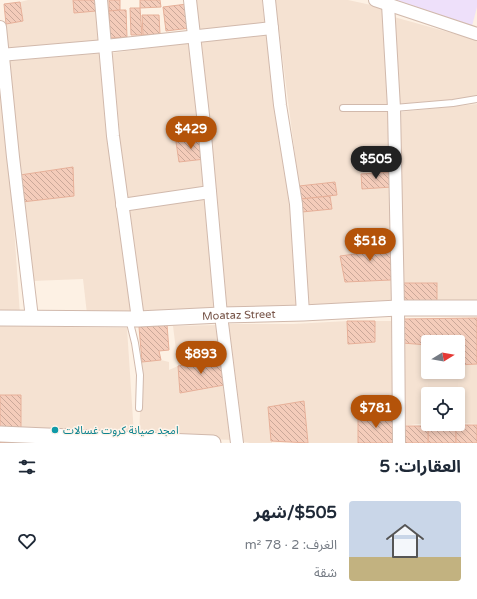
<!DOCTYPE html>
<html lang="ar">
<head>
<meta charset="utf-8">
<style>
	:root { --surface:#fff; --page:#f2f2f3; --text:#1f2937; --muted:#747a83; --accent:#b45309 }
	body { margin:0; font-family:"Varela Round","Noto Sans Arabic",sans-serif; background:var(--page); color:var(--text); direction:rtl; height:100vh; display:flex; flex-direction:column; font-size:15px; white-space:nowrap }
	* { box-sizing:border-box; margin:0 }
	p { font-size:13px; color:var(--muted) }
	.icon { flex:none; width:22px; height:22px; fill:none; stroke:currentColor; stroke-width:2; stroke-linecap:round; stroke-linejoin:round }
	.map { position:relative; height:443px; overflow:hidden; direction:ltr }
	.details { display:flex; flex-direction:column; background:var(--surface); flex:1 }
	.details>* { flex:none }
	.needle { width:26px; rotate:79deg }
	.controls { position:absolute; left:421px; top:335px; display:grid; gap:8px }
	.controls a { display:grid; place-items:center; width:44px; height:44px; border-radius:4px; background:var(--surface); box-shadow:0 2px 6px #0003; font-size:20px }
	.price { position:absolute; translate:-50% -34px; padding:0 9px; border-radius:14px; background:var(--accent); color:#fff; font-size:13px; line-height:26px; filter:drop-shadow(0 1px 2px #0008) }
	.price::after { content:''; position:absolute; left:50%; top:24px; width:12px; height:9px; margin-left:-6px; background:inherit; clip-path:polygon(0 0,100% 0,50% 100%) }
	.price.on { background:#222; color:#fff }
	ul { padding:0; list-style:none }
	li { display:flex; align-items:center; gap:12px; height:100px; padding:0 16px }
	li span { display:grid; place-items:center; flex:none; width:112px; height:80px; border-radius:4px; color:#555 }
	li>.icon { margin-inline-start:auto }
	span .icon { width:48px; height:48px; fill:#fffc; stroke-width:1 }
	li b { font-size:17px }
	h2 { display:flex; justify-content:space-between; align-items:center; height:48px; padding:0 16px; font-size:17px }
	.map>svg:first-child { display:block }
	.residential { fill:#f5e2d2 }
	.education { fill:#eee0fa }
	.building { fill:url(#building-back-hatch); stroke:#e7b099 }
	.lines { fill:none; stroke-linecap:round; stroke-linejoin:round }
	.service-casing { stroke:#d1b9ac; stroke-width:8 }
	.minor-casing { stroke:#d1b9ac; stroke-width:14 }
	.tertiary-casing { stroke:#d1b9ac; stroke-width:17 }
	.service { stroke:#fff; stroke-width:6 }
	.minor { stroke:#fff; stroke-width:12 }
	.tertiary { stroke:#fff; stroke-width:15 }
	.culture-dot { fill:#0f9aa8; stroke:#fff5eb; stroke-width:1.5 }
	.labels { text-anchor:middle; stroke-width:3; stroke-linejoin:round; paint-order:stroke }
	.street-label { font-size:11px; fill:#775448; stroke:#fff5eb }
	.culture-label { font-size:11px; fill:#0d838f; stroke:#fff5eb; text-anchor:start }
</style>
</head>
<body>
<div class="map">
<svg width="477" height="443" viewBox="0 0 477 443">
	<defs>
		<pattern id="building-back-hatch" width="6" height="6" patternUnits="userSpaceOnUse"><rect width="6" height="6" fill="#f4ccba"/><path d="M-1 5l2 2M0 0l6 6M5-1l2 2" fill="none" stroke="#caa899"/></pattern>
	</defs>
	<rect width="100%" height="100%" fill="#fdf1e4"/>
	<!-- residential -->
	<g class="residential">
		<path d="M28 0H73L74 13 96 11 100 43 7 50 6 24 23 21 20 2Z"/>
		<path d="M191 0H262L265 25 198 33Z"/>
		<path d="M275 0H348L385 8 387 104 342 105 343 112H389L391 172 361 174 363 189 392 187 393 235 369 236 370 252 340 256 346 282 391 280 393 305 307 310 299 186Z"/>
		<path d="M394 17 477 40V98L397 104Z"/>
		<path d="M267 35 290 204 292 237 298 307 221 311 199 41Z"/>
		<path d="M192 42 202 138 176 142 179 162 205 159 207 193 126 201 112 53Z"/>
		<path d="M102 53 132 316 87 314 83 279 32 281 22 202 74 196 73 167 20 175 10 61Z"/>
		<path d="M0 64 8 138 20 315H0Z"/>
		<path d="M477 104V304H437V283H402L400 112Z"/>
		<path d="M207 196 218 312 141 315 127 209Z"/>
		<path d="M347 321 348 344 375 342V321H391L393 414 358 416V443H308L304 402 268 407 272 443H250L237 441 227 324H293Z"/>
		<path d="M218 325 221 357 178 366 180 393 224 385 233 440 139 436 142 362 161 360 169 362V370L178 366 173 326Z"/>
		<path d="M0 326 127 328 134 435 21 431V395H0Z"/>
		<path d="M402 343 428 345V372H458V365L477 364V424L458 423V394H428V423L400 426Z"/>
	</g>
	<!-- education -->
	<path class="education" d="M389 0H477V7L472 26Z"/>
	<!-- building -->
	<g class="building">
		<path d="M73 0H96V11L74 13Z"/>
		<path d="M109 0H120V10L109 11Z"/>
		<path d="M140 0H160L161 7 140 8Z"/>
		<path d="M20 2 23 21 6 24 4 4Z"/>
		<path d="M187 4 190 28 166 31 163 7Z"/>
		<path d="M130 8H140L142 35H131Z"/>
		<path d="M120 10H126L127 37 110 38 109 11Z"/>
		<path d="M142 15H159L160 34 143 35Z"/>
		<path d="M202 138 205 159 179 162 176 142Z"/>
		<path d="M73 167 74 196 22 202 20 175Z"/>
		<path d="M391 172 392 187 362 189 361 174Z"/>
		<path d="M335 182 337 195 301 199 299 186Z"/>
		<path d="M330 196 332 209 302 212 301 199Z"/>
		<path d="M393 235 391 280 345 282 340 256 370 252 369 236Z"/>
		<rect x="402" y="283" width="35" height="21"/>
		<path d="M477 318V364L458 365V342H428V345L402 343V319Z"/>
		<path d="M347 321H375V342L348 344Z"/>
		<path d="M167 325 169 350 159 351 161 360 142 362 139 327Z"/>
		<path d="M221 357 224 385 180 393 178 366Z"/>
		<path d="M0 395H21V431L0 430Z"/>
		<path d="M304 401 308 443 271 441 268 407Z"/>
		<path d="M393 414 395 443H358V416Z"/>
		<rect x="428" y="424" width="28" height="19"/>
		<rect x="456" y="425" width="21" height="18"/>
		<rect x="400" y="426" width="28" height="17"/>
		<path d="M0 442 26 443H0Z"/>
	</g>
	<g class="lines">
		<defs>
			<g id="service">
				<path d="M343 108H394L453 103 477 99"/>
				<path d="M129 319 135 343 140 375 139 408"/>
			</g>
			<g id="minor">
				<path d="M101 0 113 136 138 319"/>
				<path d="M190 0 204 124 221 315 237 443"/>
				<path d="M269 0 280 105 296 204 303 313"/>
				<path d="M375 0 477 34"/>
				<path d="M388 4 394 108 398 308 399 443"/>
				<path d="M0 27 13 157 32 318"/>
				<path d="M0 55 105 46 272 28"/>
				<path d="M122 205 210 192"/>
			</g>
			<g id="tertiary">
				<path id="s1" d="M0 318 138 319 221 315 303 313 398 308H477"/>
				<path d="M0 434 213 443"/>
			</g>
		</defs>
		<!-- service casing -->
		<use href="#service" class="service-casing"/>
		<!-- minor casing -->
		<use href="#minor" class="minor-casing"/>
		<!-- tertiary casing -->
		<use href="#tertiary" class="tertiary-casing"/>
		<!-- service -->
		<use href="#service" class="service"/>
		<!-- minor -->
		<use href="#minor" class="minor"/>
		<!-- tertiary -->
		<use href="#tertiary" class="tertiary"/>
	</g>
	<!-- markers -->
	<circle class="culture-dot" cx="55" cy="430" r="4"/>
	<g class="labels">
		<!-- street labels -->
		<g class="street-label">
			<text dy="4" stroke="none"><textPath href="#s1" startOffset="239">Moataz Street</textPath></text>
		</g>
		<!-- culture labels -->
		<g class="culture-label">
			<text x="63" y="434">امجد صيانة كروت غسالات</text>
		</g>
	</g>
</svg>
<div class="controls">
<a><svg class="needle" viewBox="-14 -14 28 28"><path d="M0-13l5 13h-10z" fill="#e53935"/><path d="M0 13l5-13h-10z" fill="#747a83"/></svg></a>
<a><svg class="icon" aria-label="locate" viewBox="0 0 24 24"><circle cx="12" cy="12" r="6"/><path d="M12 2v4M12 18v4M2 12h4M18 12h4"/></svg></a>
</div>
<b class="price" style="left:191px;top:150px">$429</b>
<b class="price on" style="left:376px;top:180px">$505</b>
<b class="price" style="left:370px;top:262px">$518</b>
<b class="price" style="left:201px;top:375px">$893</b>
<b class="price" style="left:376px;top:429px">$781</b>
</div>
<section class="details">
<h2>العقارات: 5<svg class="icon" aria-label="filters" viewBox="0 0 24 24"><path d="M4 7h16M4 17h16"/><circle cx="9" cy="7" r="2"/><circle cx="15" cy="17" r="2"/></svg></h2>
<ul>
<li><span style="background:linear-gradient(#c9d6e8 70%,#c2b280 0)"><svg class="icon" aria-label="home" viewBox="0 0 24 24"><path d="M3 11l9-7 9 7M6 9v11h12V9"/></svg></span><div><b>$505/شهر</b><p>الغرف: 2 · 78 m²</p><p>شقة</p></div><svg class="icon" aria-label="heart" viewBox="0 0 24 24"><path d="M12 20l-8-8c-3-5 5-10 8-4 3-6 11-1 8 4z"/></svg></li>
</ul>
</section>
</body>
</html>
